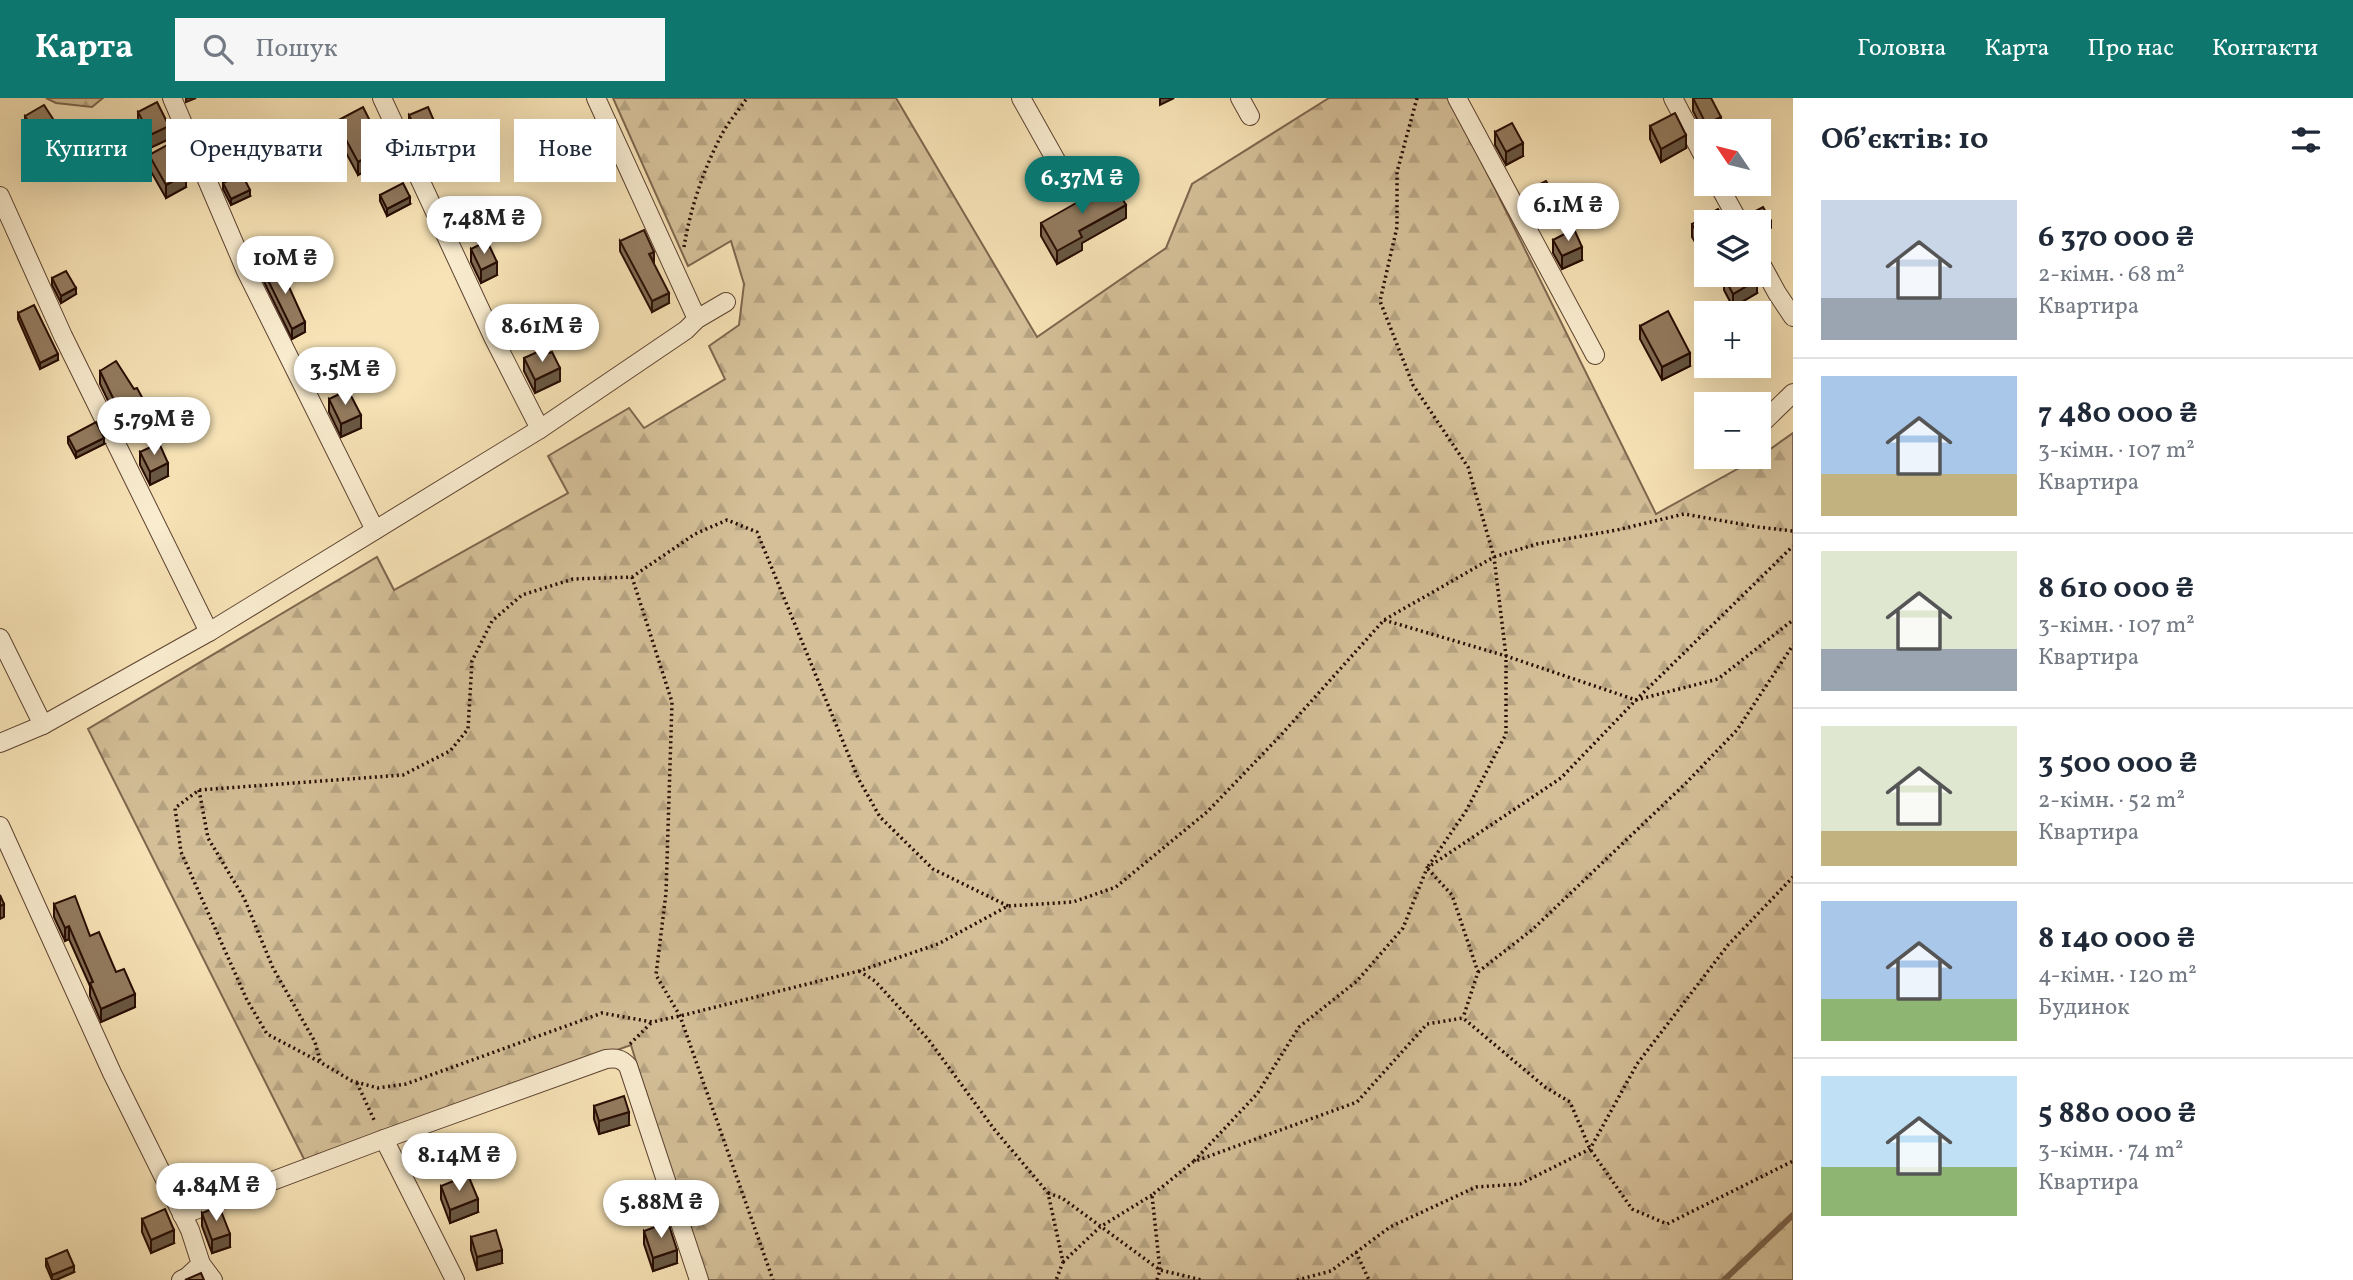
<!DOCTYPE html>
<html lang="uk">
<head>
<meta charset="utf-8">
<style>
	:root { --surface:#fff; --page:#f6f6f7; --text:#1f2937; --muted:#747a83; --line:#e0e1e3; --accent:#0f766e }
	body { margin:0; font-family:Vollkorn,serif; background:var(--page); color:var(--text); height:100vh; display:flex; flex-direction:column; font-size:26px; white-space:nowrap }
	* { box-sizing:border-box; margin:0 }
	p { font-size:23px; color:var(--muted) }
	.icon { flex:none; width:38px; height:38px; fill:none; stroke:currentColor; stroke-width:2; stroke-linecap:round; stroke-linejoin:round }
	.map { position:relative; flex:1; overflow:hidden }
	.details { display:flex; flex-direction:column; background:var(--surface); width:560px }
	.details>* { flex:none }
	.banner { position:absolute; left:21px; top:21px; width:665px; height:63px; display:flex; gap:14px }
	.needle { width:46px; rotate:305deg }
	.tools { position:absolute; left:1694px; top:21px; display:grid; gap:14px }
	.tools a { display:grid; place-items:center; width:77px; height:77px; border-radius:0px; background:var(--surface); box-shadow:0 7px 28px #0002; font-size:35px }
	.price { position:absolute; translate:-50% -60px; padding:0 16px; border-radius:24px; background:#fff; color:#222; font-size:23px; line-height:46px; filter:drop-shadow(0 2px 4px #0008) }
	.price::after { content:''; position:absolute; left:50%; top:42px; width:21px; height:16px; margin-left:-10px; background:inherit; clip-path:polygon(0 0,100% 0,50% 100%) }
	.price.on { background:var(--accent); color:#fff }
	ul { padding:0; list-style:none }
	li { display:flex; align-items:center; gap:21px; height:175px; padding:0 28px }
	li+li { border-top:2px solid var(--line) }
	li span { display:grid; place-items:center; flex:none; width:196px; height:140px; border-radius:0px; color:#555 }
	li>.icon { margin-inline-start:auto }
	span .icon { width:84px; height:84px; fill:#fffc; stroke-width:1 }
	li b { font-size:30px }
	h2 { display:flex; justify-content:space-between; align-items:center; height:84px; padding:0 28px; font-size:30px }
	.tag { padding:0 24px; border-radius:0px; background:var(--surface); box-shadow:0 7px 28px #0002; font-size:24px; line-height:63px }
	.tag.on { background:var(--accent); color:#fff }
	header { display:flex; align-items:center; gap:42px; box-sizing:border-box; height:98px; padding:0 35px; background:var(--accent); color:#fff }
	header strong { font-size:33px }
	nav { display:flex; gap:38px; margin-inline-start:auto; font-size:24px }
	.search { width:490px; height:63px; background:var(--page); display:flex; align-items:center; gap:18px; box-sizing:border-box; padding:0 24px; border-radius:0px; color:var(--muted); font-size:26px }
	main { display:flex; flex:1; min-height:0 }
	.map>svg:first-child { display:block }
	.forest { fill:url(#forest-firs); stroke:#7e664e; stroke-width:2 }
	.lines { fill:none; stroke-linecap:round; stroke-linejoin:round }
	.stream { stroke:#7a624a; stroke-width:6 }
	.minor-casing { stroke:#5c4230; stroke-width:20 }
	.path { stroke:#280d03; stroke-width:3.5; stroke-dasharray:2 3.5; stroke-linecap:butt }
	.minor { stroke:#faedd0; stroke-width:18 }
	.wall { fill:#7f6b53; stroke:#280d03; stroke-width:2 }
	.shaded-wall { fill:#685743; stroke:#280d03; stroke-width:2 }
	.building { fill:#947c60; stroke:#280d03; stroke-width:2 }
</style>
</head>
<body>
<header>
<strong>Карта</strong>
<div class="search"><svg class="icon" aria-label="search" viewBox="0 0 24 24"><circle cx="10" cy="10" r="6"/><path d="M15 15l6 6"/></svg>Пошук</div>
<nav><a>Головна</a><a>Карта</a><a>Про нас</a><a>Контакти</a></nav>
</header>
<main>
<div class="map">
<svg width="1793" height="1182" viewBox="0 0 1793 1182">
	<defs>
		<pattern id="forest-firs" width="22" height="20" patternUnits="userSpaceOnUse" patternTransform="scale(1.75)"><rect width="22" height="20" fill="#d4bf98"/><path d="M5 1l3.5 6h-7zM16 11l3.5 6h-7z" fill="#b6a381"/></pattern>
	</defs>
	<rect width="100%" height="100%" fill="#f7e3b6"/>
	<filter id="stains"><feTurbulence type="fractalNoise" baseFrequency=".00286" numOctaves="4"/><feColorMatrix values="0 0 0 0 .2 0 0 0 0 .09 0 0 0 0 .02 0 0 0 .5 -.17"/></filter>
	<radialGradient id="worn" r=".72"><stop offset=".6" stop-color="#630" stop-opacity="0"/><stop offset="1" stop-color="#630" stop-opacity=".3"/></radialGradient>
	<!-- forest -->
	<g class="forest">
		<path d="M46 0H103L92 9 56 5Z"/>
		<path d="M613 0H896L1037 239 1166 150 1192 86 1329 0H1450L1656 416 1759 359 1793 335V1182H702L631 947 305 1063 88 631 377 459 394 492 568 395 548 358 629 310 644 330 725 281 709 248 739 227 744 186 731 143 688 168Z"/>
	</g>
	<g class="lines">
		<!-- stream -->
		<path class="stream" d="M1724 1182 1793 1117"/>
		<defs>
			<g id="minor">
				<path d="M172 0 246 173 375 432"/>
				<path d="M382 0 494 241 540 331"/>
				<path d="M596 0 697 221"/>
				<path d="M1021 0 1067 82"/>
				<path d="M1240 0 1250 18"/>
				<path d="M1457 0 1595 257"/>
				<path d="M1673 0 1706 63"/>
				<path d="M1718 86 1739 124"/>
				<path d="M0 98 63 238 209 534"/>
				<path d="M1759 162 1777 195 1793 219"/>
				<path d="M1759 328 1793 295"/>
				<path d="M0 540 43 627"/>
				<path d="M0 645 43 627 209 534 540 331 686 232 697 221 726 204"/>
				<path d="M0 728 112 975 190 1132 201 1166 187 1179 181 1182"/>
				<path d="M384 1041 455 1182"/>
				<path d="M182 1117 384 1041 606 961C616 960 621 960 628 968L699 1182"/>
				<path d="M201 1166 213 1182"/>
			</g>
		</defs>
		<!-- minor casing -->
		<use href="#minor" class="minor-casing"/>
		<!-- path -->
		<g class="path">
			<path d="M1417 0 1397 74V129L1380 203 1413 287 1468 369 1494 459 1506 558V636L1466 713 1427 770 1452 797 1478 874 1463 920"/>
			<path d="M684 149C690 111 704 70 722 36 729 23 739 12 747 0"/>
			<path d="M632 479 672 604 666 795 656 877 680 918 773 1182"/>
			<path d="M1384 522 1506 558 1636 602 1718 581 1793 522"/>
			<path d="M199 692 208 740 244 800 273 870 315 944 320 963"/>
			<path d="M1008 808 933 771 880 719 858 680 757 434 727 422 695 436 632 479 573 481 522 497 492 523 472 563 468 631 450 653 403 677 199 692 175 710 181 754 247 902 267 936 320 964 352 983 378 990 406 986 602 915 652 924 680 918 859 873 938 846 1008 808 1073 804 1116 789 1207 714 1281 637 1384 522 1494 459 1537 446 1617 432 1684 416 1758 429 1793 433"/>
			<path d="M859 873 875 883 928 941 994 1031 1048 1095 1063 1164 1056 1182"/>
			<path d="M1478 874 1533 831 1686 685 1737 632 1793 547"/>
			<path d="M630 946 652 924"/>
			<path d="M357 985 375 1024"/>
			<path d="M1194 1063 1257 996 1299 929 1357 883 1403 830 1427 770 1561 680 1636 602 1793 448"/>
			<path d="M1048 1095 1062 1100 1160 1172 1202 1182"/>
			<path d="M1356 1154 1369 1182"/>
			<path d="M1063 1164 1100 1129 1152 1097"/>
			<path d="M1157 1182 1160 1172 1152 1097 1193 1064 1357 1004 1427 926 1463 920 1545 989 1570 1004 1590 1051 1632 1111 1667 1126 1793 1063"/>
			<path d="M1297 1182 1331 1173 1390 1129 1476 1089 1520 1086 1590 1051 1637 966 1728 847 1793 779"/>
		</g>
		<!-- minor -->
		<use href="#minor" class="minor"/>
	</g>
	<!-- wall -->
	<g class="wall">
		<path d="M1693 0 1721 32 1718 33H1706V39L1693 13Z"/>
		<path d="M138 14 169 41 150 50 138 27Z"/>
		<path d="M409 17 440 50 422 59 409 30Z"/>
		<path d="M25 18 62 48 42 60 25 31Z"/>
		<path d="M333 25 371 31 382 64 358 77 344 51 341 53 333 38Z"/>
		<path d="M1650 28 1686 50 1661 64 1650 41Z"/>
		<path d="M289 32 314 59 300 65 289 39Z"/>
		<path d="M1495 34 1523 58 1506 67 1495 47Z"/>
		<path d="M149 57 186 89 166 100 149 70Z"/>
		<path d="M223 85 250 98 231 107 223 91Z"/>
		<path d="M1526 93 1553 103 1533 114 1526 99Z"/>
		<path d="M380 97 410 106 387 118 380 103Z"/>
		<path d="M1126 120 1082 145V152L1057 166 1041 138V125Z"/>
		<path d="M1706 124V154L1702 156 1692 139V126Z"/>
		<path d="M1553 142 1582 162 1562 171 1553 155Z"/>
		<path d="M620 143 669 205 652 214 620 153Z"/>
		<path d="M471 151 497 177 481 185 471 164Z"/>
		<path d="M264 174 305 234 292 241 264 184Z"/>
		<path d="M1724 179 1757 195 1733 209 1724 192Z"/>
		<path d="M52 180 76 196 61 205 52 187Z"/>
		<path d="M18 215 58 262 40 271 18 221Z"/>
		<path d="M1640 228 1690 268 1662 282 1640 241Z"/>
		<path d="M549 255 560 283 535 295 524 273V260Z"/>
		<path d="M100 273 134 291 150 327 126 340 100 286Z"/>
		<path d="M329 301 361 330 341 339 329 314Z"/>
		<path d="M68 339 104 346 76 360 68 345Z"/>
		<path d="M140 354 168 378 150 387 140 367Z"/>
		<path d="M54 806 90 838 116 874 135 909 101 924 90 898V888L69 841 65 843 54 819Z"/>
		<path d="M594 1008 629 1027 599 1036 594 1021Z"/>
		<path d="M441 1088 478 1114 450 1125 441 1101Z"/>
		<path d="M202 1115 230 1149 212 1155 202 1128Z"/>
		<path d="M142 1121 174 1145 151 1155 142 1134Z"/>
		<path d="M644 1133 677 1165 653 1173 644 1146Z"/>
		<path d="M471 1139 502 1165 477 1172 471 1152Z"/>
		<path d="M46 1161 74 1174 56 1182H52L46 1168Z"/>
	</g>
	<!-- shaded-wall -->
	<g class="shaded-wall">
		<path d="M186 0H196L186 4Z"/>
		<path d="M1161 0H1174L1160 7V1Z"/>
		<path d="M1721 19V32L1718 33H1706V26Z"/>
		<path d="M169 28V41L150 50V37Z"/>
		<path d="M62 35V48L42 60V47Z"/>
		<path d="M440 37V50L422 59V46Z"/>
		<path d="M1686 37V50L1661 64V51Z"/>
		<path d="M344 38V51L341 53V40Z"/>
		<path d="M1523 45V58L1506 67V54Z"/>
		<path d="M382 51V64L358 77V64Z"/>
		<path d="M314 53V59L300 65V59Z"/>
		<path d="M186 76V89L166 100V87Z"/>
		<path d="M250 92V98L231 107V101Z"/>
		<path d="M1553 96V103L1533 114V107Z"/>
		<path d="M410 99V106L387 118V111Z"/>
		<path d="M1126 107V120L1082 145V152L1057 166V153L1079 133Z"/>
		<path d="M1771 123V130L1759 137V131Z"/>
		<path d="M1706 141V154L1702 156V143Z"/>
		<path d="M1582 149V162L1562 171V158Z"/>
		<path d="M654 154V164L649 156Z"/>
		<path d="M497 164V177L481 185V172Z"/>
		<path d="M1757 182V195L1733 209V196Z"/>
		<path d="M76 190V196L61 205V198Z"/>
		<path d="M669 195V205L652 214V203Z"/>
		<path d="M305 224V234L292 241V231Z"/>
		<path d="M1690 255V268L1662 282V269Z"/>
		<path d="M58 256V262L40 271V265Z"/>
		<path d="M560 270V283L535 295V282Z"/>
		<path d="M150 314V327L126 340V327Z"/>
		<path d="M361 317V330L341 339V326Z"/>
		<path d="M104 340V346L76 360V354Z"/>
		<path d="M168 365V378L150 387V374Z"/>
		<path d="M4 806V819L0 821V808Z"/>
		<path d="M69 828V841L65 843V830Z"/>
		<path d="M135 896V909L101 924V911Z"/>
		<path d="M629 1014V1027L599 1036V1023Z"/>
		<path d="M478 1101V1114L450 1125V1112Z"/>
		<path d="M174 1132V1145L151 1155V1142Z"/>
		<path d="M230 1136V1149L212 1155V1142Z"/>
		<path d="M502 1152V1165L477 1172V1159Z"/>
		<path d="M677 1152V1165L653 1173V1160Z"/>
		<path d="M74 1168V1174L56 1182H52V1177Z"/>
	</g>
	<!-- building -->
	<g class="building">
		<path d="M1693 0H1711L1721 19 1706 26Z"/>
		<path d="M157 4 169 28 150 37 138 14Z"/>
		<path d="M44 7 62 35 42 47 25 18Z"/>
		<path d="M363 9 371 25 368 26 382 51 358 64 344 38 341 40 333 25Z"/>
		<path d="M428 9 440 37 422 46 409 17Z"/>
		<path d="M1675 15 1686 37 1661 51 1650 28Z"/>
		<path d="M1512 25 1523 45 1506 54 1495 34Z"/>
		<path d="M303 26 314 53 300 59 289 32Z"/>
		<path d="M169 46 186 76 166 87 149 57Z"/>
		<path d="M242 76 250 92 231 101 223 85Z"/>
		<path d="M1546 83 1553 96 1533 107 1526 93Z"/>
		<path d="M1113 84 1126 107 1079 133 1082 139 1057 153 1041 125Z"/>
		<path d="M403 85 410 99 387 111 380 97Z"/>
		<path d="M1763 109 1771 123 1759 131V124H1748L1750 116Z"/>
		<path d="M1718 111 1726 124H1706V141L1702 143 1692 126Z"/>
		<path d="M1574 131 1582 149 1562 158 1553 142Z"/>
		<path d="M644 132 654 154 649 156 669 195 652 203 620 143Z"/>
		<path d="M487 143 497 164 481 172 471 151Z"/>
		<path d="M279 167 305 224 292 231 264 174Z"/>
		<path d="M66 173 76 190 61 198 52 180Z"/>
		<path d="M1728 177H1755L1757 182 1733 196 1724 179Z"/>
		<path d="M34 207 58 256 40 265 18 215Z"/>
		<path d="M1668 213 1690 255 1662 269 1640 228Z"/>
		<path d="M546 250 549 255 552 254 560 270 535 282 524 260Z"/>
		<path d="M116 263 134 291 137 290 150 314 126 327 100 273Z"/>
		<path d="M348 292 361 317 341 326 329 301Z"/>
		<path d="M96 324 104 340 76 354 68 339Z"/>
		<path d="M159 345 168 365 150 374 140 354Z"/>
		<path d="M0 797 4 806 0 808Z"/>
		<path d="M75 798 90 838 99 834 116 874 124 871 135 896 101 911 90 885 93 884 69 828 65 830 54 806Z"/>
		<path d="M624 998 629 1014 599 1023 594 1008Z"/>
		<path d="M468 1077 478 1101 450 1112 441 1088Z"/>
		<path d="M219 1108 230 1136 212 1142 202 1115Z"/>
		<path d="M165 1111 174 1132 151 1142 142 1121Z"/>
		<path d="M668 1124 677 1152 653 1160 644 1133Z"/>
		<path d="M496 1132 502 1152 477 1159 471 1139Z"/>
		<path d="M67 1152 74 1168 52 1177 46 1161Z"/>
		<path d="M201 1175 204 1182H185Z"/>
	</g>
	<rect width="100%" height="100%" filter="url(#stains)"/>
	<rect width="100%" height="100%" fill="url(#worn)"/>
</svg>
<div class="tools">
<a><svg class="needle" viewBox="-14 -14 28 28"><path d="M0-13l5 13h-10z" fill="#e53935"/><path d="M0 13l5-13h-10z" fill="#747a83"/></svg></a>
<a><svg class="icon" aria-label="layers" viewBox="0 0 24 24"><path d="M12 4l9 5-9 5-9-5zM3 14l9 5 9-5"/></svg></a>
<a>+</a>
<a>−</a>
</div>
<b class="price on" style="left:1082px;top:118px">6.37M ₴</b>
<b class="price" style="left:1568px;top:145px">6.1M ₴</b>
<b class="price" style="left:484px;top:158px">7.48M ₴</b>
<b class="price" style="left:285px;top:198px">10M ₴</b>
<b class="price" style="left:542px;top:266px">8.61M ₴</b>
<b class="price" style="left:345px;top:309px">3.5M ₴</b>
<b class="price" style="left:154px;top:359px">5.79M ₴</b>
<b class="price" style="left:459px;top:1095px">8.14M ₴</b>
<b class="price" style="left:216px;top:1125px">4.84M ₴</b>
<b class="price" style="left:661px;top:1142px">5.88M ₴</b>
<div class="banner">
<a class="tag on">Купити</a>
<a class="tag">Орендувати</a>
<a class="tag">Фільтри</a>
<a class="tag">Нове</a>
</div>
</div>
<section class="details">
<h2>Об’єктів: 10<svg class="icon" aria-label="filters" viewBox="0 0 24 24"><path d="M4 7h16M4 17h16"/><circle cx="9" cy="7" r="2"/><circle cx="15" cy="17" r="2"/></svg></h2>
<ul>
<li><span style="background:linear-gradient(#c9d6e8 70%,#9aa5b1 0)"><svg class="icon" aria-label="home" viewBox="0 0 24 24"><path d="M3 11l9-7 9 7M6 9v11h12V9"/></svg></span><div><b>6 370 000 ₴</b><p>2-кімн. · 68 m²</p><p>Квартира</p></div></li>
<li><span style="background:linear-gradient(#a9c7e8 70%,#c2b280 0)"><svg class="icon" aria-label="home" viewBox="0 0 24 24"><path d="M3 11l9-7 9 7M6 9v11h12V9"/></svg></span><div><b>7 480 000 ₴</b><p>3-кімн. · 107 m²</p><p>Квартира</p></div></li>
<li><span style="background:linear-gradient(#dfe7d0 70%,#9aa5b1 0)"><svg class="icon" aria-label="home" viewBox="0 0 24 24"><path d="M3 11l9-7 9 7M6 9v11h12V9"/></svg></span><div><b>8 610 000 ₴</b><p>3-кімн. · 107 m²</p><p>Квартира</p></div></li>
<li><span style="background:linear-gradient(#dfe7d0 75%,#c2b280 0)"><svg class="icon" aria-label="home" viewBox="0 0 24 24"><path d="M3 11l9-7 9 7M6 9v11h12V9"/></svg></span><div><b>3 500 000 ₴</b><p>2-кімн. · 52 m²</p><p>Квартира</p></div></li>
<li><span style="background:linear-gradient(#a9c7e8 70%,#8fb573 0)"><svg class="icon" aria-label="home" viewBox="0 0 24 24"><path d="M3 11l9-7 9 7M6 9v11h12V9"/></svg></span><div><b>8 140 000 ₴</b><p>4-кімн. · 120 m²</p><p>Будинок</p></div></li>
<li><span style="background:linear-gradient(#bfe0f5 65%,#8fb573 0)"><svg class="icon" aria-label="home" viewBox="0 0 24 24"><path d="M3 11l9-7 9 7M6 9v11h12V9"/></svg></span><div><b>5 880 000 ₴</b><p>3-кімн. · 74 m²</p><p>Квартира</p></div></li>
</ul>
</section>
</main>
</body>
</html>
